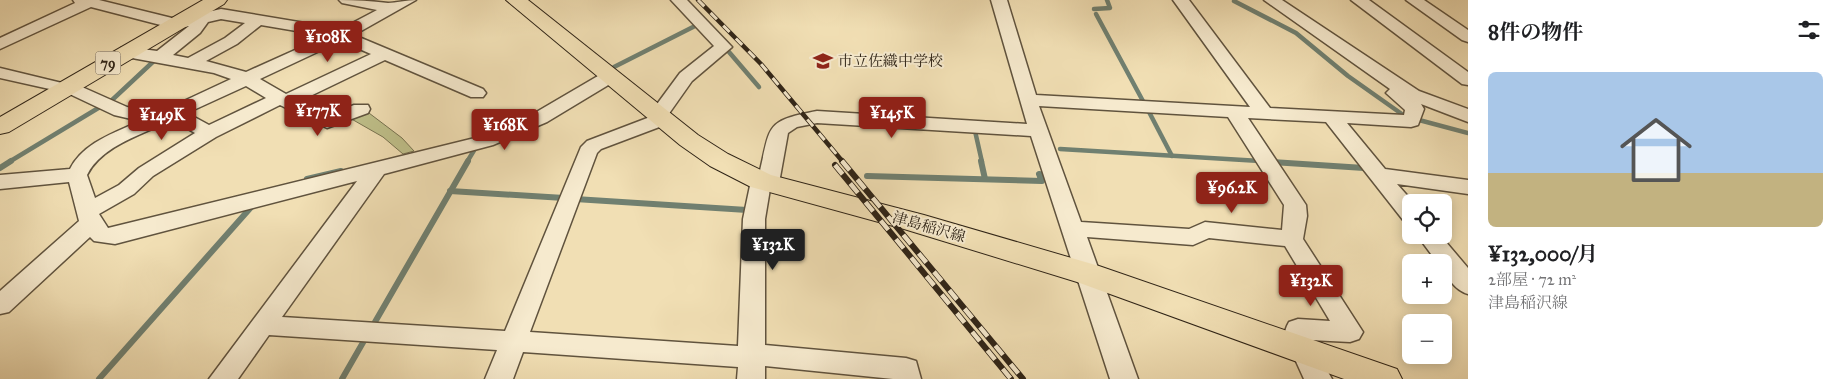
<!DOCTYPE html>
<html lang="ja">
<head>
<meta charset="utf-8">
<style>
	:root { --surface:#fff; --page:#f2f2f2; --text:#202124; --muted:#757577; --accent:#8f2418 }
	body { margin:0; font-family:"IM FELL Great Primer","Noto Serif JP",serif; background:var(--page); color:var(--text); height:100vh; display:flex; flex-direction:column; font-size:19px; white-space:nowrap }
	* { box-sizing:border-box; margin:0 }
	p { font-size:16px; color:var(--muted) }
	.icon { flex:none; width:28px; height:28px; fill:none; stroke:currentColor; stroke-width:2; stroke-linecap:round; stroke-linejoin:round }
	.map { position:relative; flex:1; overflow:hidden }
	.drawer { display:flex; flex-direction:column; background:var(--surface); width:375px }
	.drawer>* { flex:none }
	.controls { position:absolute; left:1402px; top:194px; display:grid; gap:10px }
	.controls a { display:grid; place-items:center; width:50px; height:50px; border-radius:8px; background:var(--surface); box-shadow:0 2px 12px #0003; font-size:25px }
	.price { position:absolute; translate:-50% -42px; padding:0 11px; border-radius:5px; background:var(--accent); color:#fff; font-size:16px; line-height:32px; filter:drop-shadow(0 1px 2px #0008) }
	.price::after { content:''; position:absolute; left:50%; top:30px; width:15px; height:11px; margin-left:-8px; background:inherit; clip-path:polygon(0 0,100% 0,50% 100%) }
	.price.selected { background:#222; color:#fff }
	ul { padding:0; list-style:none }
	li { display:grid; align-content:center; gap:10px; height:265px; padding:0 20px }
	li span { display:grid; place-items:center; height:155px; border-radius:8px; color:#555 }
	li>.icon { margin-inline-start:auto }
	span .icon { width:90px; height:90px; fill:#fffc; stroke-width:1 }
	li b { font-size:21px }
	h2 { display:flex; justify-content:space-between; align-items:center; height:60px; padding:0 20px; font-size:21px }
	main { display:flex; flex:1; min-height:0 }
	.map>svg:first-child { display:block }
	.green { fill:#bfc08a; stroke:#777250 }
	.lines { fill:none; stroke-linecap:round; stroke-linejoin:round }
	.stream-far1 { stroke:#708071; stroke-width:4.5 }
	.stream { stroke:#708071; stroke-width:6 }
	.minor-casing { stroke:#60533e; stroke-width:3 }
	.major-casing { stroke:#2f2417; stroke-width:2 }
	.minor { fill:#f6eace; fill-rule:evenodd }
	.major { fill:#f1dfb4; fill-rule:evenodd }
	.rail-far1-casing { stroke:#2f2417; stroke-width:4.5 }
	.rail-casing { stroke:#2f2417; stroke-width:6 }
	.rail-far1 { stroke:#f6eace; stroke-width:3; stroke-dasharray:9; stroke-linecap:butt }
	.rail { stroke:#f6eace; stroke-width:4.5; stroke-dasharray:12; stroke-linecap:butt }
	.labels { text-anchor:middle; stroke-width:4; stroke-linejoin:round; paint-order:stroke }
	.shield { fill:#f6eace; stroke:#6b5f4e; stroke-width:1 }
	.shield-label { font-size:14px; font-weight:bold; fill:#2f2417 }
	.poi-label { font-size:15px; fill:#2f2417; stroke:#f6eace; text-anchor:start }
	.street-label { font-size:15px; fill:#2f2417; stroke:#f6eace }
</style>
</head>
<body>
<main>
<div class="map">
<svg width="1468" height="379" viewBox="0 0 1468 379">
	<rect width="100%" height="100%" fill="#f1dfb4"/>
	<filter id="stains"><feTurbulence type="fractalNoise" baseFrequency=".004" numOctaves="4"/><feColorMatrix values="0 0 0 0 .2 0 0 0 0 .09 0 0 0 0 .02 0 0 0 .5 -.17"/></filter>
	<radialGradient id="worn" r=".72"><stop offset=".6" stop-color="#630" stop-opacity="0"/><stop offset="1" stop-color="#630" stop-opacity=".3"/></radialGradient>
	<!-- green -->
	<path class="green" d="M365 110 402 138 414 151 403 154 383 137 348 117Z"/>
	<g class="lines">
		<!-- stream-far1 -->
		<g class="stream-far1">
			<path d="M1234 1 1296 33 1348 76 1406 117"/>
			<path d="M1094 9 1110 8 1107 0"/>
			<path d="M1096 14 1144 103"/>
			<path d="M729 52 759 87"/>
			<path d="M614 67 695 26"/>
			<path d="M111 101 156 59"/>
			<path d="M1148 110 1172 156"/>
			<path d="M1419 120 1468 133"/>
			<path d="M975 131 982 162"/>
			<path d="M1060 149 1260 161"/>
			<path d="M9 162 100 107"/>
			<path d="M467 162 476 147"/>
			<path d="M1272 162H1275"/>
		</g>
		<!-- stream -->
		<g class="stream">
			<path d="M981 161 985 179"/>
			<path d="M1272 162 1364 168 1367 171"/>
			<path d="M0 168 11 161"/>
			<path d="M867 176 1042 181 1039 174 1045 175 1044 171"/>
			<path d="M307 179 341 171"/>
			<path d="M450 191 564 198"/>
			<path d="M575 199 747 210"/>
			<path d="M375 322 468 161"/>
			<path d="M99 379 253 205"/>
			<path d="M342 379 365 339"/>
		</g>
		<defs>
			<g id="minor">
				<path d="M73 0H99L176 19 221 9 341 29 377 10 342 3 339 0C356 0 372 1 388 3 395 3 407 0 416 0L354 35 483 89 486 93 483 97H471L385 60 300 101 328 115 354 105H368L370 109 368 113 327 128 280 105 216 137 153 176 134 194 99 214 108 228 479 137 533 114 603 73H615L618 77 615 81 547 122 493 145 384 174 282 317 505 331 581 147 587 141 650 117 649 115 680 73 714 46 671 0H687L732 47 692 81 668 115 672 119 670 123 601 149 597 153 530 332 738 346 743 219 751 181 754 176 759 175C771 125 764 121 817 111L1027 124 991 0H1007L1036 95 1250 107 1173 0H1189L1270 108 1404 115 1405 110 1386 93 1390 89 1264 0H1282L1419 91 1468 109V122L1421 104 1424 109 1418 125 1411 127 1347 123 1385 169 1468 180V194L1397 184 1413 202 1411 222 1403 220 1326 122 1248 118 1306 205 1307 216 1303 239 1363 332 1359 339 1350 342 1310 340 1332 379H1304L1294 357 1288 355C1282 345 1283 332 1289 322L1298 319 1330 321 1285 246 1209 238 1193 245 1087 237 1138 379H1110L1031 136 817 123 797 127 788 133 779 183 775 188 770 189 765 219V345L906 358 916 361 921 379H893L765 366V379H737L738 367 523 352 513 379H485L497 350 269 335 238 379H209L357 181 115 244 94 241 90 237 9 312 0 314V291L79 221 69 182 0 189V175L70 169C83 143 114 133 140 121L114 115 59 89 54 90 0 78V68L62 83H73L127 107 156 114 231 79 214 73 121 56 119 52 121 48 127 47 157 51 189 26 176 29 91 7 0 49V38L75 3ZM221 19 245 23 225 38 188 58 173 55 200 33 208 22ZM261 25 326 36 246 72 206 61 237 44ZM341 41 371 54 286 94 260 79ZM246 86 266 98 209 125 187 113ZM1039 106 1228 117 1284 205 1282 230 1205 222 1189 229 1081 222ZM172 120 195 133 139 168 119 185 95 198 87 175C102 145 144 134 172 120Z"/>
				<path d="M1351 0H1369L1468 72V85L1462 84Z"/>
				<path d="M1406 0H1424L1468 30V42L1462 40Z"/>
				<path d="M1417 235H1440L1468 268V294C1455 290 1444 276 1444 262H1437Z"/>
			</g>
			<g id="major">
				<path d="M203 0H227L224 4 9 132 0 134V117Z"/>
				<path d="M506 0H528L698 135 728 154 771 175 924 215 1099 266 1397 369 1402 379H1344L1077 282 904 229 751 187 710 166 680 145Z"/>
			</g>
		</defs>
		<!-- minor casing -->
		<use href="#minor" class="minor-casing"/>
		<!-- major casing -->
		<use href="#major" class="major-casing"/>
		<!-- minor -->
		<use href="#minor" class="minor"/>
		<!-- major -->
		<use href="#major" class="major"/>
		<defs>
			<path id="rail-far1" d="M698 0 761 64 843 162"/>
			<g id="rail">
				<path d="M842 161 1023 379"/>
				<path d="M835 165 1011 379"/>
			</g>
		</defs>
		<!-- rail-far1 casing -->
		<use href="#rail-far1" class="rail-far1-casing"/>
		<!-- rail casing -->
		<use href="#rail" class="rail-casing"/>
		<!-- rail-far1 -->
		<use href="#rail-far1" class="rail-far1"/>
		<!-- rail -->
		<use href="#rail" class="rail"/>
	</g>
	<!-- icons -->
	<defs>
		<symbol id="school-bare" viewBox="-9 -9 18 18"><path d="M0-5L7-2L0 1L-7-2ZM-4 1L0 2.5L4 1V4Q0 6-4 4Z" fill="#8f2418" stroke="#f6eace" stroke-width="2.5" paint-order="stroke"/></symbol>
	</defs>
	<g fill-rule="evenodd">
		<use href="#school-bare" x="809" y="47" width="28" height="28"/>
	</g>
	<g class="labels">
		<!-- shield labels -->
		<rect class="shield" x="95.5" y="51.5" width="25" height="23" rx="4"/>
		<g class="shield-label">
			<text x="108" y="68">79</text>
		</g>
		<!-- poi labels -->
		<g class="poi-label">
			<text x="838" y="66">市立佐織中学校</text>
		</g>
		<!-- street labels -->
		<g class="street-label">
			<text transform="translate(929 227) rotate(16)" y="5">津島稲沢線</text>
		</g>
	</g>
	<rect width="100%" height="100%" filter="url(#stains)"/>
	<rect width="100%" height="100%" fill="url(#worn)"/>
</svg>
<div class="controls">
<a><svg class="icon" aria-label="locate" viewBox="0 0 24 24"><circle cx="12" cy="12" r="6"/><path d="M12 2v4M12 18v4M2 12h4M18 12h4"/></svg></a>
<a>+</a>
<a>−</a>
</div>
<b class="price" style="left:328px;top:63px">¥108K</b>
<b class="price" style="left:318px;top:137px">¥177K</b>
<b class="price" style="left:892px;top:139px">¥145K</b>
<b class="price" style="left:162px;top:141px">¥149K</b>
<b class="price" style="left:505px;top:151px">¥168K</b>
<b class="price" style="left:1232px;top:214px">¥96.2K</b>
<b class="price selected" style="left:773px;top:271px">¥132K</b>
<b class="price" style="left:1311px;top:307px">¥132K</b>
</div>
<section class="drawer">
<h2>8件の物件<svg class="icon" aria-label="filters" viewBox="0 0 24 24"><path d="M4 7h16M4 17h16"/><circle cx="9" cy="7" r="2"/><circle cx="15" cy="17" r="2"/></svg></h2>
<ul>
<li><span style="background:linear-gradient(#a9c7e8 65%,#c2b280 0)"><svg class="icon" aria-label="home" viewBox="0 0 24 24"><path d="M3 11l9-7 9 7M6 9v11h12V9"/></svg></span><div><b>¥132,000/月</b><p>2部屋 · 72 m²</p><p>津島稲沢線</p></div></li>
</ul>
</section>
</main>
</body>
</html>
